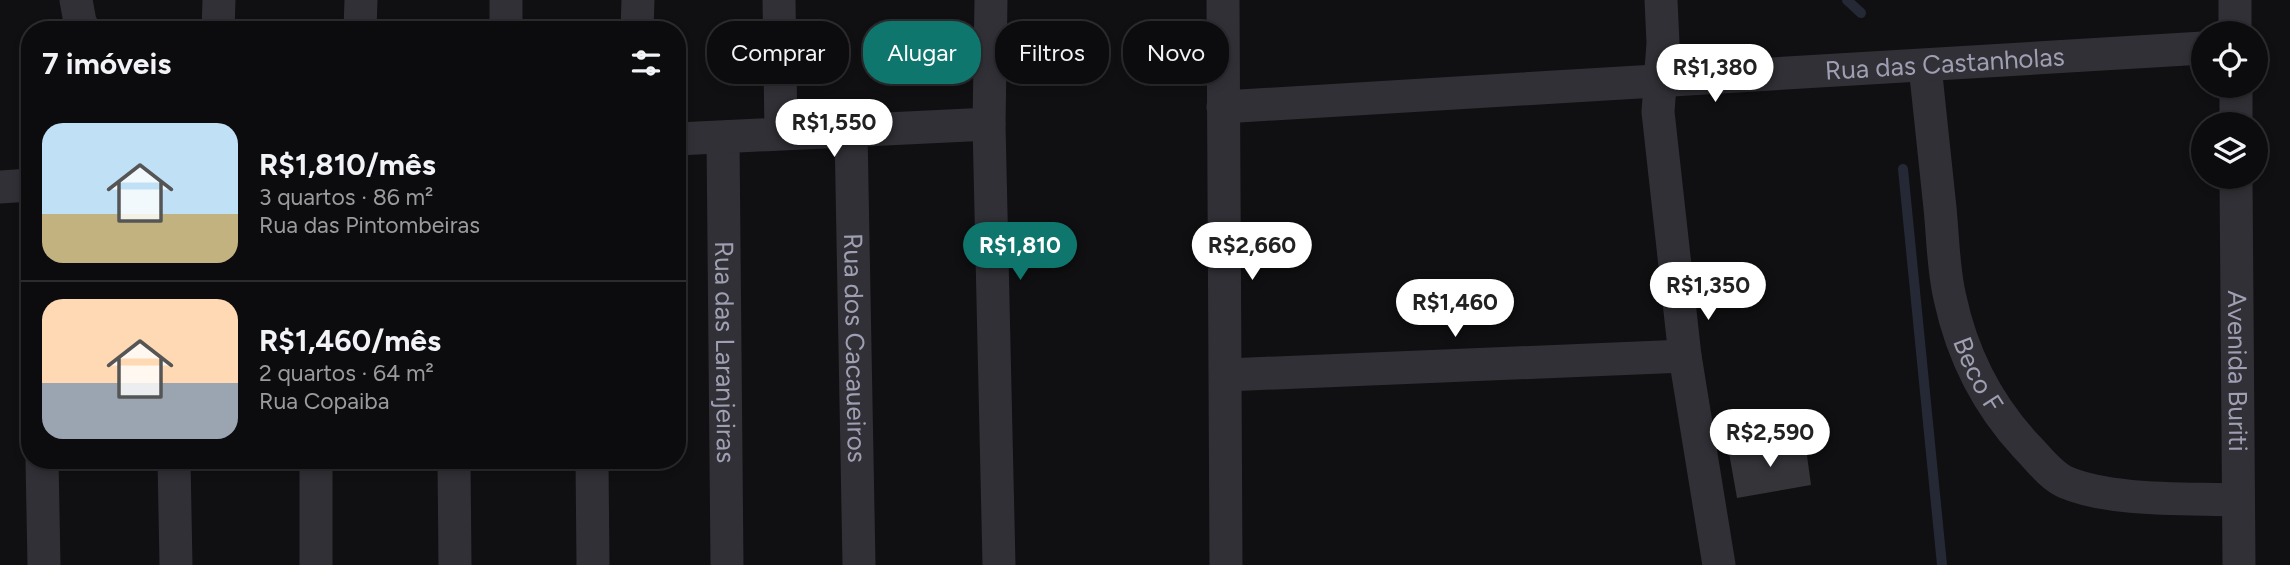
<!DOCTYPE html>
<html lang="pt">
<head>
<meta charset="utf-8">
<style>
	:root { --surface:#0c0b0d; --page:#1a191b; --text:#f1f3f6; --muted:#9a9b9d; --line:#2c2b2e; --accent:#0f766e }
	body { margin:0; font-family:Figtree,sans-serif; background:var(--page); color:var(--text); height:100vh; display:flex; flex-direction:column; font-size:26px; white-space:nowrap }
	* { box-sizing:border-box; margin:0 }
	p { font-size:23px; color:var(--muted) }
	.icon { flex:none; width:38px; height:38px; fill:none; stroke:currentColor; stroke-width:2; stroke-linecap:round; stroke-linejoin:round }
	.map { position:relative; flex:1; overflow:hidden }
	.details { position:absolute; left:21px; top:21px; width:665px; height:448px; display:flex; flex-direction:column; background:var(--surface); border-radius:28px; box-shadow:0 4px 10px #0003,0 0 0 2px var(--line) }
	.details>* { flex:none }
	.guide { position:absolute; left:707px; top:21px; width:665px; height:63px; display:flex; gap:14px }
	.fabs { position:absolute; left:2191px; top:21px; display:grid; gap:14px }
	.fabs a { display:grid; place-items:center; width:77px; height:77px; border-radius:50%; background:var(--surface); box-shadow:0 4px 10px #0003,0 0 0 2px var(--line); font-size:35px }
	.price { position:absolute; translate:-50% -60px; padding:0 16px; border-radius:24px; background:#fff; color:#222; font-size:23px; line-height:46px; filter:drop-shadow(0 2px 4px #0008) }
	.price::after { content:''; position:absolute; left:50%; top:42px; width:21px; height:16px; margin-left:-10px; background:inherit; clip-path:polygon(0 0,100% 0,50% 100%) }
	.price.on { background:var(--accent); color:#fff }
	ul { padding:0; list-style:none }
	li { display:flex; align-items:center; gap:21px; height:175px; padding:0 21px }
	li+li { border-top:2px solid var(--line) }
	li span { display:grid; place-items:center; flex:none; width:196px; height:140px; border-radius:21px; color:#555 }
	li>.icon { margin-inline-start:auto }
	span .icon { width:84px; height:84px; fill:#fffc; stroke-width:1 }
	li b { font-size:30px }
	h2 { display:flex; justify-content:space-between; align-items:center; height:84px; padding:0 21px; font-size:30px }
	.pill { padding:0 24px; border-radius:28px; background:var(--surface); box-shadow:0 4px 10px #0003,0 0 0 2px var(--line); font-size:24px; line-height:63px }
	.pill.on { background:var(--accent); color:#fff }
	.map>svg:first-child { display:block }
	.lines { fill:none; stroke-linecap:round; stroke-linejoin:round }
	.stream { stroke:#252935; stroke-width:10 }
	.building { fill:#343439 }
	.minor { stroke:#313036; stroke-width:33 }
	.labels { text-anchor:middle; stroke-width:5; stroke-linejoin:round; paint-order:stroke }
	.street-label { font-size:26px; fill:#9f9fb3; stroke:#0b0a0c }
</style>
</head>
<body>
<div class="map">
<svg width="2290" height="565" viewBox="0 0 2290 565">
	<rect width="100%" height="100%" fill="#100f11"/>
	<g class="lines">
		<!-- stream -->
		<g class="stream">
			<path d="M1847 0 1861 13"/>
			<path d="M1903 169 1942 565"/>
		</g>
	</g>
	<!-- building -->
	<path class="building" d="M1805 441 1811 485 1737 498 1729 453Z"/>
	<g class="lines">
		<!-- minor -->
		<g class="minor">
			<path d="M76 0 80 22 84 30"/>
			<path d="M506 0V30"/>
			<path d="M779 0 781 133"/>
			<path d="M991 0 989 124 999 565"/>
			<path d="M1223 0 1226 565"/>
			<path d="M1661 0 1663 43 1658 112 1685 356 1719 565"/>
			<path d="M2235 0V33"/>
			<path d="M218 30 219 0"/>
			<path d="M360 30 361 0"/>
			<path d="M637 30 638 0"/>
			<path id="s1" d="M1925 66C1930 113 1935 160 1940 208 1943 237 1943 269 1950 298 1962 354 1987 404 2026 446 2038 458 2050 475 2065 482 2112 502 2187 498 2238 500"/>
			<path d="M2236 86V124"/>
			<path id="s2" d="M1223 107 2203 48"/>
			<path id="s3" d="M851 131 859 565"/>
			<path id="s4" d="M723 138 727 565"/>
			<path d="M677 139 989 124"/>
			<path id="s5" d="M2236 177 2239 565"/>
			<path d="M0 187 30 185"/>
			<path d="M1226 375 1685 356"/>
			<path d="M42 460 44 565"/>
			<path d="M174 460 176 565"/>
			<path d="M316 460V565"/>
			<path d="M454 460 455 565"/>
			<path d="M592 460 593 565"/>
		</g>
	</g>
	<g class="labels">
		<!-- street labels -->
		<g class="street-label">
			<text dy="9" stroke="none"><textPath href="#s2" startOffset="723">Rua das Castanholas</textPath></text>
			<text dy="9" stroke="none"><textPath href="#s3" startOffset="217">Rua dos Cacaueiros</textPath></text>
			<text dy="9" stroke="none"><textPath href="#s4" startOffset="214">Rua das Laranjeiras</textPath></text>
			<text dy="9" stroke="none"><textPath href="#s5" startOffset="194">Avenida Buriti</textPath></text>
			<text dy="9" stroke="none"><textPath href="#s1" startOffset="315">Beco F</textPath></text>
		</g>
	</g>
</svg>
<div class="fabs">
<a><svg class="icon" aria-label="locate" viewBox="0 0 24 24"><circle cx="12" cy="12" r="6"/><path d="M12 2v4M12 18v4M2 12h4M18 12h4"/></svg></a>
<a><svg class="icon" aria-label="layers" viewBox="0 0 24 24"><path d="M12 4l9 5-9 5-9-5zM3 14l9 5 9-5"/></svg></a>
</div>
<b class="price" style="left:1715px;top:104px">R$1,380</b>
<b class="price" style="left:834px;top:159px">R$1,550</b>
<b class="price on" style="left:1020px;top:282px">R$1,810</b>
<b class="price" style="left:1252px;top:282px">R$2,660</b>
<b class="price" style="left:1708px;top:322px">R$1,350</b>
<b class="price" style="left:1455px;top:339px">R$1,460</b>
<b class="price" style="left:1770px;top:469px">R$2,590</b>
<div class="guide">
<a class="pill">Comprar</a>
<a class="pill on">Alugar</a>
<a class="pill">Filtros</a>
<a class="pill">Novo</a>
</div>
<section class="details">
<h2>7 imóveis<svg class="icon" aria-label="filters" viewBox="0 0 24 24"><path d="M4 7h16M4 17h16"/><circle cx="9" cy="7" r="2"/><circle cx="15" cy="17" r="2"/></svg></h2>
<ul>
<li><span style="background:linear-gradient(#bfe0f5 65%,#c2b280 0)"><svg class="icon" aria-label="home" viewBox="0 0 24 24"><path d="M3 11l9-7 9 7M6 9v11h12V9"/></svg></span><div><b>R$1,810/mês</b><p>3 quartos · 86 m²</p><p>Rua das Pintombeiras</p></div></li>
<li><span style="background:linear-gradient(#ffd9b3 60%,#9aa5b1 0)"><svg class="icon" aria-label="home" viewBox="0 0 24 24"><path d="M3 11l9-7 9 7M6 9v11h12V9"/></svg></span><div><b>R$1,460/mês</b><p>2 quartos · 64 m²</p><p>Rua Copaiba</p></div></li>
</ul>
</section>
</div>
</body>
</html>
